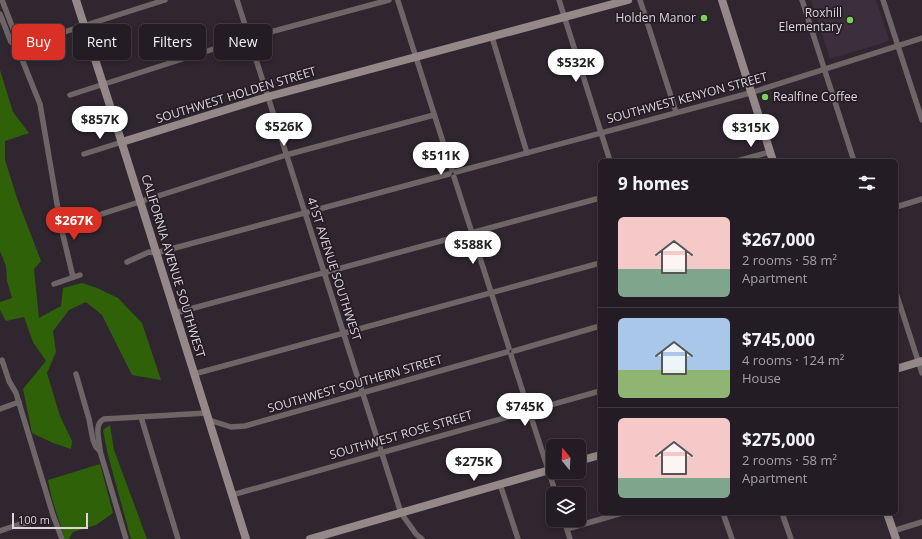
<!DOCTYPE html>
<html lang="en">
<head>
<meta charset="utf-8">
<style>
	:root { --surface:#231c24; --page:#2b252c; --text:#f1f3f6; --muted:#a3a1a6; --line:#403a41; --accent:#d93025 }
	body { margin:0; font-family:"Open Sans",sans-serif; background:var(--page); color:var(--text); height:100vh; display:flex; flex-direction:column; font-size:15px; white-space:nowrap }
	* { box-sizing:border-box; margin:0 }
	p { font-size:13px; color:var(--muted) }
	.icon { flex:none; width:22px; height:22px; fill:none; stroke:currentColor; stroke-width:2; stroke-linecap:round; stroke-linejoin:round }
	.map { position:relative; flex:1; overflow:hidden }
	.details { position:absolute; left:598px; top:159px; width:300px; height:356px; display:flex; flex-direction:column; background:var(--surface); border-radius:6px; box-shadow:0 2px 6px #0003,0 0 0 1px var(--line) }
	.details>* { flex:none }
	.guide { position:absolute; left:12px; top:24px; width:380px; height:36px; display:flex; gap:8px }
	.needle { width:26px; rotate:342deg }
	.tools { position:absolute; left:546px; top:439px; display:grid; gap:8px }
	.tools a { display:grid; place-items:center; width:40px; height:40px; border-radius:6px; background:var(--surface); box-shadow:0 2px 6px #0003,0 0 0 1px var(--line); font-size:20px }
	.scale { position:absolute; left:12px; bottom:10px; width:76px; box-sizing:border-box; padding-left:4px; border:2px solid #dcd6dd; border-top:0; font-size:11px; line-height:14px; white-space:nowrap; color:#dcd6dd; -webkit-text-stroke:3px #251d26; paint-order:stroke }
	.price { position:absolute; translate:-50% -34px; padding:0 9px; border-radius:14px; background:#fff; color:#222; font-size:13px; line-height:26px; filter:drop-shadow(0 1px 2px #0008) }
	.price::after { content:''; position:absolute; left:50%; top:24px; width:12px; height:9px; margin-left:-6px; background:inherit; clip-path:polygon(0 0,100% 0,50% 100%) }
	.price.current { background:var(--accent); color:#fff }
	ul { padding:0; list-style:none }
	li { display:flex; align-items:center; gap:12px; height:100px; padding:0 20px }
	li+li { border-top:1px solid var(--line) }
	li span { display:grid; place-items:center; flex:none; width:112px; height:80px; border-radius:6px; color:#555 }
	li>.icon { margin-inline-start:auto }
	span .icon { width:48px; height:48px; fill:#fffc; stroke-width:1 }
	li b { font-size:17px }
	h2 { display:flex; justify-content:space-between; align-items:center; height:48px; padding:0 20px; font-size:17px }
	.chip { padding:0 14px; border-radius:6px; background:var(--surface); box-shadow:0 2px 6px #0003,0 0 0 1px var(--line); font-size:14px; line-height:36px }
	.chip.current { background:var(--accent); color:#fff }
	.map>svg:first-child { display:block }
	.built { fill:#3c2e3d }
	.forest { fill:#2f6108 }
	.lines { fill:none; stroke-linecap:round; stroke-linejoin:round }
	.street { stroke:#6e6666; stroke-width:5.5 }
	.secondary { stroke:#948888; stroke-width:8 }
	.poi-dot { fill:#79d157; stroke:#251d26; stroke-width:1.5 }
	.labels { text-anchor:middle; stroke-width:3.5; stroke-linejoin:round; paint-order:stroke }
	.poi-label { font-size:12px; fill:#dcd6dd; stroke:#251d26; text-anchor:end }
	.street-label { font-size:12px; fill:#dcd6dd; stroke:#251d26 }
</style>
</head>
<body>
<div class="map">
<svg width="922" height="539" viewBox="0 0 922 539">
	<rect width="100%" height="100%" fill="#2f2630"/>
	<!-- built -->
	<path class="built" d="M811 0H876L889 39 886 42 830 59Z"/>
	<!-- forest -->
	<g class="forest">
		<path d="M0 70 13 112 29 133 5 141V160L18 201 41 261 34 269 39 318 61 306 63 288 82 283 97 288 118 298 142 323 161 380 132 375 102 315 86 302 69 310 53 331 56 352 47 373 60 416 72 441 71 449 53 443 32 433 23 389 46 361 33 342 24 317 6 321 0 310V302L12 298 7 281 6 266 0 251Z"/>
		<path d="M110 425 114 450 147 539H131L108 455 103 430Z"/>
		<path d="M100 464 113 513 96 525 73 532 69 539H65L52 499 48 480Z"/>
	</g>
	<g class="lines">
		<!-- street -->
		<g class="street">
			<path d="M2 0 17 39V47L40 104 61 227 73 277"/>
			<path d="M237 0 401 513 416 534 422 539"/>
			<path d="M559 0 610 161"/>
			<path d="M640 0 676 112"/>
			<path d="M802 0 854 161"/>
			<path d="M883 0 922 120"/>
			<path d="M398 1 452 170"/>
			<path d="M0 14 11 42 17 47"/>
			<path d="M492 37 527 153"/>
			<path d="M17 47 165 0"/>
			<path d="M70 95 248 38 389 0"/>
			<path d="M84 154 122 142"/>
			<path d="M737 161 770 152"/>
			<path d="M456 172 750 93 922 38"/>
			<path d="M454 177 509 348"/>
			<path d="M896 207 922 199"/>
			<path d="M61 227 286 155 434 115"/>
			<path d="M127 262 149 252 156 253 449 174"/>
			<path d="M54 284 80 275"/>
			<path d="M896 293 922 373"/>
			<path d="M175 313 600 198"/>
			<path d="M514 351 600 326"/>
			<path d="M511 355 556 494"/>
			<path d="M2 360 9 381 16 393 53 515 62 539"/>
			<path d="M76 374 89 419 93 440 96 447 100 451 126 539"/>
			<path d="M194 374 600 263"/>
			<path d="M0 409 19 402"/>
			<path d="M141 417 178 539"/>
			<path d="M209 420 231 427 245 426 507 352"/>
			<path d="M100 451C100 441 93 424 104 419L207 413"/>
			<path d="M500 484 518 539"/>
			<path d="M232 495 600 391"/>
			<path d="M723 513 732 539"/>
			<path d="M782 513 791 539"/>
			<path d="M564 520 570 539"/>
			<path d="M567 529 622 513"/>
			<path d="M0 531 20 524 31 522"/>
			<path d="M893 531 922 522"/>
		</g>
		<!-- secondary -->
		<g class="secondary">
			<path d="M76 0 120 137 246 539"/>
			<path d="M722 0 773 161"/>
			<path d="M122 142 267 97 628 0"/>
			<path d="M896 369 922 361"/>
			<path d="M579 461 600 455"/>
			<path d="M887 513 896 539"/>
			<path d="M310 539 553 469"/>
		</g>
	</g>
	<!-- markers -->
	<g class="poi-dot">
		<circle cx="704" cy="18" r="4"/>
		<circle cx="850" cy="20" r="4"/>
		<circle cx="765" cy="97" r="4"/>
	</g>
	<g class="labels">
		<!-- poi labels -->
		<g class="poi-label">
			<text x="842" y="17">Roxhill<tspan x="842" dy="14">Elementary</tspan></text>
			<text x="696" y="22">Holden Manor</text>
			<text x="773" y="101" text-anchor="start">Realfine Coffee</text>
		</g>
		<!-- street labels -->
		<g class="street-label">
			<text transform="translate(236 95) rotate(-17)" y="4">SOUTHWEST HOLDEN STREET</text>
			<text transform="translate(687 98) rotate(-15)" y="4">SOUTHWEST KENYON STREET</text>
			<text transform="translate(173 266) rotate(73)" y="4">CALIFORNIA AVENUE SOUTHWEST</text>
			<text transform="translate(334 269) rotate(72)" y="4">41ST AVENUE SOUTHWEST</text>
			<text transform="translate(355 384) rotate(-16)" y="4">SOUTHWEST SOUTHERN STREET</text>
			<text transform="translate(401 435) rotate(-16)" y="4">SOUTHWEST ROSE STREET</text>
		</g>
	</g>
</svg>
<div class="tools">
<a><svg class="needle" viewBox="-14 -14 28 28"><path d="M0-13l5 13h-10z" fill="#e53935"/><path d="M0 13l5-13h-10z" fill="#a3a1a6"/></svg></a>
<a><svg class="icon" aria-label="layers" viewBox="0 0 24 24"><path d="M12 4l9 5-9 5-9-5zM3 14l9 5 9-5"/></svg></a>
</div>
<div class="scale">100 m</div>
<b class="price" style="left:576px;top:83px">$532K</b>
<b class="price" style="left:100px;top:140px">$857K</b>
<b class="price" style="left:284px;top:147px">$526K</b>
<b class="price" style="left:751px;top:148px">$315K</b>
<b class="price" style="left:441px;top:176px">$511K</b>
<b class="price current" style="left:74px;top:241px">$267K</b>
<b class="price" style="left:473px;top:265px">$588K</b>
<b class="price" style="left:525px;top:427px">$745K</b>
<b class="price" style="left:474px;top:482px">$275K</b>
<div class="guide">
<a class="chip current">Buy</a>
<a class="chip">Rent</a>
<a class="chip">Filters</a>
<a class="chip">New</a>
</div>
<section class="details">
<h2>9 homes<svg class="icon" aria-label="filters" viewBox="0 0 24 24"><path d="M4 7h16M4 17h16"/><circle cx="9" cy="7" r="2"/><circle cx="15" cy="17" r="2"/></svg></h2>
<ul>
<li><span style="background:linear-gradient(#f6c9c9 65%,#7fa58c 0)"><svg class="icon" aria-label="home" viewBox="0 0 24 24"><path d="M3 11l9-7 9 7M6 9v11h12V9"/></svg></span><div><b>$267,000</b><p>2 rooms · 58 m²</p><p>Apartment</p></div></li>
<li><span style="background:linear-gradient(#a9c7e8 65%,#8fb573 0)"><svg class="icon" aria-label="home" viewBox="0 0 24 24"><path d="M3 11l9-7 9 7M6 9v11h12V9"/></svg></span><div><b>$745,000</b><p>4 rooms · 124 m²</p><p>House</p></div></li>
<li><span style="background:linear-gradient(#f6c9c9 75%,#7fa58c 0)"><svg class="icon" aria-label="home" viewBox="0 0 24 24"><path d="M3 11l9-7 9 7M6 9v11h12V9"/></svg></span><div><b>$275,000</b><p>2 rooms · 58 m²</p><p>Apartment</p></div></li>
</ul>
</section>
</div>
</body>
</html>
